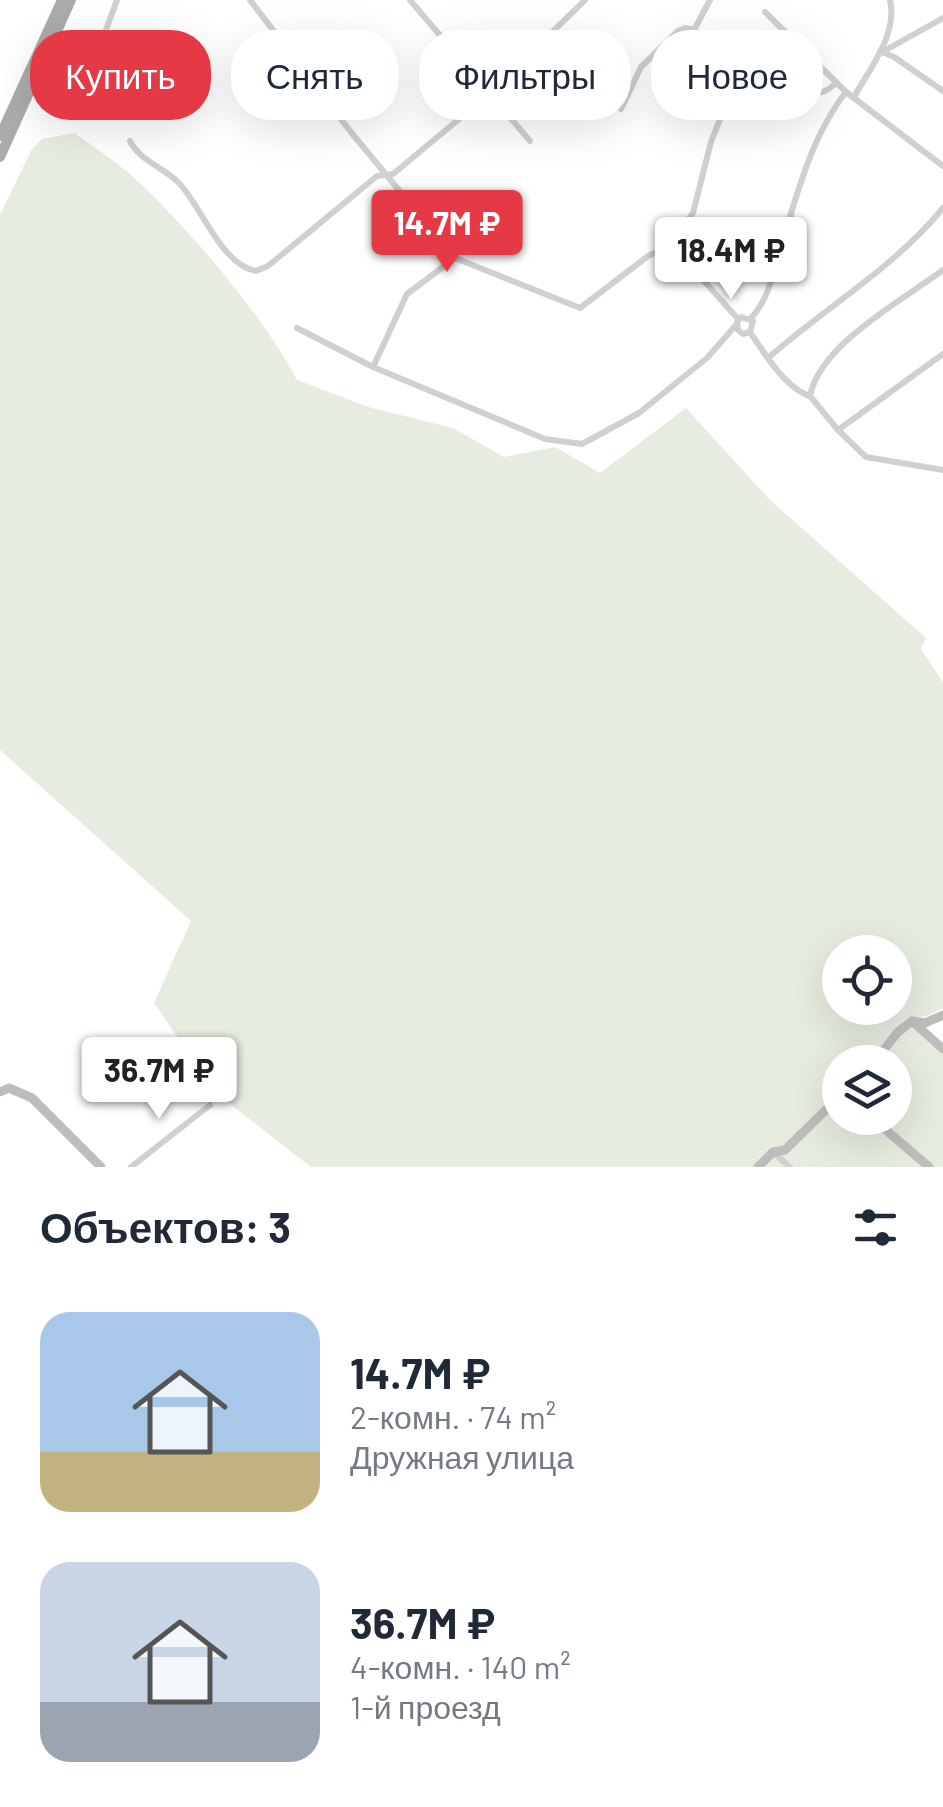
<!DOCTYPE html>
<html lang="ru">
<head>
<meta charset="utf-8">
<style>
	:root { --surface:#fff; --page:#f6f6f7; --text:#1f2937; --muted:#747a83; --accent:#e63946 }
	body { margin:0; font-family:Barlow,sans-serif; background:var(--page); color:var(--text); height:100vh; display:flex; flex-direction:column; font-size:38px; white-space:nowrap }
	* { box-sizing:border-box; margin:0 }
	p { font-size:32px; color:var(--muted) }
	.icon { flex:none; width:55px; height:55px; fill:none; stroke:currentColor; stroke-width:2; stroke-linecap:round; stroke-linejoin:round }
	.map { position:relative; height:1167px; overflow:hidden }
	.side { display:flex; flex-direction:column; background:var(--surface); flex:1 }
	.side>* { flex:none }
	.top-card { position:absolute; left:30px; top:30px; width:885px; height:90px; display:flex; gap:20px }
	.buttons { position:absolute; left:822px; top:935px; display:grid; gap:20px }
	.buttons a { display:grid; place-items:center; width:90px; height:90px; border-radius:50%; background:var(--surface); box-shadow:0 10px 40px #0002; font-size:50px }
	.price { position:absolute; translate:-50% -85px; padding:0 22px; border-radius:10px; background:#fff; color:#222; font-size:32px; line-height:65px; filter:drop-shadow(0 2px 5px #0008) }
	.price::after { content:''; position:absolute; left:50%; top:60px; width:30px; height:22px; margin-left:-15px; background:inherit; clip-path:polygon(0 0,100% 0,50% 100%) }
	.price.on { background:var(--accent); color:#fff }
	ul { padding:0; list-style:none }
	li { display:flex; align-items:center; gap:30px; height:250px; padding:0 40px }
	li span { display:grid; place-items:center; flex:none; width:280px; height:200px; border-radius:30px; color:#555 }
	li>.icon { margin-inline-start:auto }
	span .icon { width:120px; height:120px; fill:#fffc; stroke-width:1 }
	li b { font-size:42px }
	h2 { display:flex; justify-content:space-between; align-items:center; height:120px; padding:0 40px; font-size:42px }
	.tag { padding:0 35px; border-radius:40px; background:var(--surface); box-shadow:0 10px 40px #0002; font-size:35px; line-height:90px }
	.tag.on { background:var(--accent); color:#fff }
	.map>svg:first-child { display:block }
	.green { fill:#e6ecdf; fill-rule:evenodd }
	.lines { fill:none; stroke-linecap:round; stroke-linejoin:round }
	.street { stroke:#d0d0d0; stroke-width:6 }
	.secondary { stroke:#bdbdbd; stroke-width:9 }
	.primary { stroke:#ababab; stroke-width:10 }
</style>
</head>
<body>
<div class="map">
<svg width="943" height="1167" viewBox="0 0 943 1167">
	<rect width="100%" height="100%" fill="#fff"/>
	<!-- green -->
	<path class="green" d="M75 133C93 147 114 160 131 175 187 226 262 314 297 380L368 407 453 428 504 457 555 447 600 473 686 408 770 500 926 638 921 649 943 682V1008L927 1016 908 1019 943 1053V1167H311L217 1094 154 1003 191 921 0 750V215L32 149 42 139ZM840 952H895V1008H840ZM840 1062H895V1118H840Z"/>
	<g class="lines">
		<!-- street -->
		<g class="street">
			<path d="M250 0 350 131 455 258 580 308 648 256 668 247 679 253 738 319"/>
			<path d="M410 0 530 141"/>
			<path d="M765 12 846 92 943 166"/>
			<path d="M694 30C700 36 712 44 715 53 720 63 722 72 732 79 753 93 821 106 836 82"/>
			<path d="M880 51 894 57 943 91"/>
			<path d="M884 51 943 18"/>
			<path d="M83 92 117 0"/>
			<path d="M854 97C870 68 898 34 890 0"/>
			<path d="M621 109 641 67 678 31 685 28 694 30 710 0"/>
			<path d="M130 141C141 162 163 167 178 182 201 205 221 265 256 271L268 266 377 176 393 174 488 95 585 0"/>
			<path d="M668 247 693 213 711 142 735 81"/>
			<path d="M751 318C770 299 775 265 783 240 798 190 813 134 846 92"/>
			<path d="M297 328 373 367 407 294 455 258"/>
			<path d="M750 332 753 321 741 317 737 322 738 330 743 334 750 332C764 353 786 389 810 396"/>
			<path d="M943 354 838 430 866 457 943 470"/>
			<path d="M768 358C826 307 894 268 943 208"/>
			<path d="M373 367 545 439 582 444 639 413 707 358 736 325"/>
			<path d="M838 430 810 396C820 344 903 300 943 270"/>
			<path d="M774 1153 790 1167"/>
			<path d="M131 1167 210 1105"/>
		</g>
		<!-- secondary -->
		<g class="secondary">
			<path d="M912 1021 943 1049"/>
			<path d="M874 1062 898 1032 912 1021 925 1023 943 1015"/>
			<path d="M0 1092 9 1088 32 1098 101 1167"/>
			<path d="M872 1118 929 1167"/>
			<path d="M758 1167 773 1152 785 1150 840 1096"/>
		</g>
		<!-- primary -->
		<g class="primary">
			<path d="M0 136 62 0"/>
			<path d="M0 157 71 0"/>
		</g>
	</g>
</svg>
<div class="buttons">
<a><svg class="icon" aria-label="locate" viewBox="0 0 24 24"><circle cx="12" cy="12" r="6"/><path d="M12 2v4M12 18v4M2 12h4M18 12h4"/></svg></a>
<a><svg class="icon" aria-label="layers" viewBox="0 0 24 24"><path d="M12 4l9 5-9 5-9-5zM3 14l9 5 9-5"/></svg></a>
</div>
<b class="price on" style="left:447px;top:275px">14.7M ₽</b>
<b class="price" style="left:731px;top:302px">18.4M ₽</b>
<b class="price" style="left:159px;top:1122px">36.7M ₽</b>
<div class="top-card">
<a class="tag on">Купить</a>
<a class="tag">Снять</a>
<a class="tag">Фильтры</a>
<a class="tag">Новое</a>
</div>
</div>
<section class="side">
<h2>Объектов: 3<svg class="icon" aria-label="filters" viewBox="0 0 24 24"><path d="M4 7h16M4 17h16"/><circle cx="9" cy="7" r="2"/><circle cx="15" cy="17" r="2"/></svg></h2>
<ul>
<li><span style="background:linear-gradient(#a9c7e8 70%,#c2b280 0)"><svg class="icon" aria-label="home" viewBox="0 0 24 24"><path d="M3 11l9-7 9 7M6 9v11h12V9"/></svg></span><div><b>14.7M ₽</b><p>2-комн. · 74 m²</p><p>Дружная улица</p></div></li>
<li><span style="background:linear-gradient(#c9d6e8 70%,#9aa5b1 0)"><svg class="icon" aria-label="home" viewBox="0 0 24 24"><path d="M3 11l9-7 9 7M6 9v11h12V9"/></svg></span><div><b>36.7M ₽</b><p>4-комн. · 140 m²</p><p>1-й проезд</p></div></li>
</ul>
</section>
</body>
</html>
